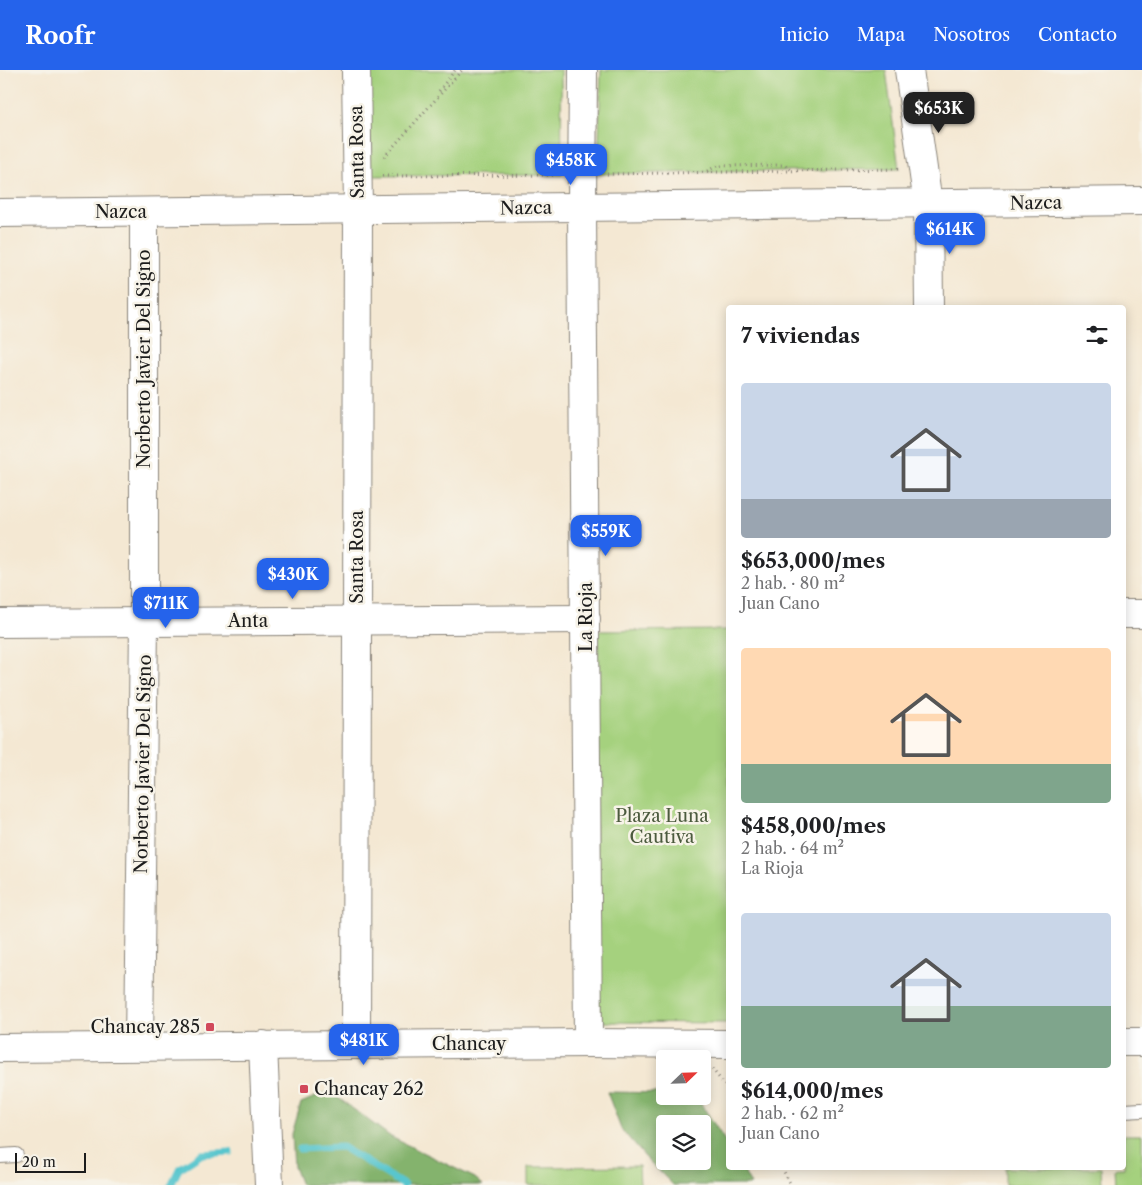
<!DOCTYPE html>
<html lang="es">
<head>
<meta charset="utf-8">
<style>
	:root { --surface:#fff; --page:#f6f6f6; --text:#202124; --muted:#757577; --accent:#2563eb }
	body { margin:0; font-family:"Libre Caslon Text",serif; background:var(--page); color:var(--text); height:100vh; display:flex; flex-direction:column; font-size:19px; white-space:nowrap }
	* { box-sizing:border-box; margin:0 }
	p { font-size:16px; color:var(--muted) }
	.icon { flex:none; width:28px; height:28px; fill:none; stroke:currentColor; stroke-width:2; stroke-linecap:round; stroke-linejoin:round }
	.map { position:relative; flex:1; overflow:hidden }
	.details { position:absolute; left:726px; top:235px; width:400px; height:865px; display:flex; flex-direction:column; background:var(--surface); border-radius:5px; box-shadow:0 2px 12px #0003 }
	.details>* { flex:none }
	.needle { width:32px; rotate:67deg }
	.tools { position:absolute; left:656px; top:980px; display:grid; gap:10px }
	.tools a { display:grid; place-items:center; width:55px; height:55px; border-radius:5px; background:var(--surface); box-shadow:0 2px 12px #0003; font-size:25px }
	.scale { position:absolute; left:15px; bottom:12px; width:71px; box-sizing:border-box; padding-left:5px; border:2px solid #1c1c1c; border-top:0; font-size:14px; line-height:18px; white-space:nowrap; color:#1c1c1c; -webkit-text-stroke:4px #f7f3e8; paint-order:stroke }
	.price { position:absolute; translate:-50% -42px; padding:0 11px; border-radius:10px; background:var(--accent); color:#fff; font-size:16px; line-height:32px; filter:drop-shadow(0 1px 2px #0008) }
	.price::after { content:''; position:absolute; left:50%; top:30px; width:15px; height:11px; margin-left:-8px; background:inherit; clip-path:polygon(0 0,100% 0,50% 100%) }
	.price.selected { background:#222; color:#fff }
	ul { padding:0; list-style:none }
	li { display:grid; align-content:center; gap:10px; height:265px; padding:0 15px }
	li span { display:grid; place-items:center; height:155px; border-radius:5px; color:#555 }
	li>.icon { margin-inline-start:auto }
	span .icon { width:90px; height:90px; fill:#fffc; stroke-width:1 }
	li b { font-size:21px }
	h2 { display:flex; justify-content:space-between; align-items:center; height:60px; padding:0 15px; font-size:21px }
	header { display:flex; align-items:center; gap:30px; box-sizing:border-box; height:70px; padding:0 25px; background:var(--accent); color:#fff }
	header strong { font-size:24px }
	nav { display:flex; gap:28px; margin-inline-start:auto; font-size:18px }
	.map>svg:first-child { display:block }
	.green { fill:#a5d17e; stroke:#60764d }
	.forest { fill:#84b36d; stroke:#506844; fill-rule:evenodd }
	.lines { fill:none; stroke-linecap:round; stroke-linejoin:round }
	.stream { stroke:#59c6ce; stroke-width:7 }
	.lane-casing { stroke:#888278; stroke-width:16 }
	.street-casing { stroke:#888278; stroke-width:30 }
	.secondary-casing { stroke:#888278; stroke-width:30 }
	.path { stroke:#888278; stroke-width:3; stroke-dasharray:1 4; stroke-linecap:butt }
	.lane { stroke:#fff; stroke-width:14 }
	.street { stroke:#fff; stroke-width:28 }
	.secondary { stroke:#fff; stroke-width:28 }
	.poi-dot { fill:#d1495b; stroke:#f7f3e8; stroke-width:2 }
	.labels { text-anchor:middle; stroke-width:5; stroke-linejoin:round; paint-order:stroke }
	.street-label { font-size:18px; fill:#1c1c1c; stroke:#f7f3e8 }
	.park-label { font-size:18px; fill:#4c5b3e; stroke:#f7f3e8 }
	.poi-label { font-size:18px; fill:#1c1c1c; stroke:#f7f3e8; text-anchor:end }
</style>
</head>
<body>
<header>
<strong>Roofr</strong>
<nav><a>Inicio</a><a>Mapa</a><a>Nosotros</a><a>Contacto</a></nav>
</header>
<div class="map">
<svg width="1142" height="1115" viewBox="0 0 1142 1115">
	<rect width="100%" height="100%" fill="#f7f3e8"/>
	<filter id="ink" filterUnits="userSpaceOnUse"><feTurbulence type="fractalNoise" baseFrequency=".02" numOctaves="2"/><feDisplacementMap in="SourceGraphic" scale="10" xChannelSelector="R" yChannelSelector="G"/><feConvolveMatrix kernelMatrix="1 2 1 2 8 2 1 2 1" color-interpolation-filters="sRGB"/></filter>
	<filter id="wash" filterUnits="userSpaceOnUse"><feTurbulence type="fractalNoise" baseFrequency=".0096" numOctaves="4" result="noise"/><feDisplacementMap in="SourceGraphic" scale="20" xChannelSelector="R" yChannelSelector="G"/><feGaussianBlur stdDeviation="1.12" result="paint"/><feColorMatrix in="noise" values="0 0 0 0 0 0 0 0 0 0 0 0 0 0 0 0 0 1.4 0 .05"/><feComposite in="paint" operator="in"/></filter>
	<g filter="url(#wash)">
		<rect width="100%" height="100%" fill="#f4e8d3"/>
		<!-- green -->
		<g class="green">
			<path d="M365 0H561L562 105 367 106Z"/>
			<path d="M601 0H886L899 99 598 104Z"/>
			<path d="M729 560V953L596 952 594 561Z"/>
			<path d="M1124 1065H1142V1115H1116L1115 1098H1124Z"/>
			<path d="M639 1096 640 1115H528V1097Z"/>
			<path d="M1005 1098H1101L1102 1115H1005Z"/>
		</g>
		<!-- forest -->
		<g class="forest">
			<path d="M329 1021 391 1067 475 1108 483 1115H301L294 1097 292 1064 301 1033Z"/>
			<path d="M607 1022 665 1023V1026H696L729 1077V1098H742L751 1115H673L646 1088 621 1059ZM665 1054H702V1091H665Z"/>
		</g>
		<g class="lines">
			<!-- stream -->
			<g class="stream">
				<path d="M300 1079 342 1077 404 1115"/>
				<path d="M171 1115 179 1099 202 1084 230 1082"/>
			</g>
		</g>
	</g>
	<g filter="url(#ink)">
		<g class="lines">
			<defs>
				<g id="lane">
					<path d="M1124 1041 1142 1040"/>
					<path d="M0 1086 16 1085"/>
				</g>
				<g id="street">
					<path d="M356 0 358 139 356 975"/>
					<path d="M583 0 582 137 588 973"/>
					<path d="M909 0 928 134 929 238"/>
					<path d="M0 143 1142 131"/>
					<path d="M1124 544H1142"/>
					<path d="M0 553 586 549"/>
					<path d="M263 975 269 1115"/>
					<path d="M139 976 144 552V142"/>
				</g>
				<g id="secondary">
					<path d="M1124 972H1142"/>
					<path d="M0 978 588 973 729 974"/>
				</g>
			</defs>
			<!-- lane casing -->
			<use href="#lane" class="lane-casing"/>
			<!-- street casing -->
			<use href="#street" class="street-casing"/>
			<!-- secondary casing -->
			<use href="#secondary" class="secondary-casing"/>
			<!-- path -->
			<g class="path">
				<path d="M439 21 455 0"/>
				<path d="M384 87 462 0"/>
				<path d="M707 101 717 96 784 95 793 101"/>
				<path d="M607 104 898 99"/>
				<path d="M382 106 556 105"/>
				<path d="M712 999 729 1020"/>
				<path d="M782 1098 791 1115"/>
			</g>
			<!-- lane -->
			<use href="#lane" class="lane"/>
			<!-- street -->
			<use href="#street" class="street"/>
			<!-- secondary -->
			<use href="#secondary" class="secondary"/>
		</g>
	</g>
	<!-- markers -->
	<g class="poi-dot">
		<rect x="205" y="952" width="10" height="10" rx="2.5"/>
		<rect x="299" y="1014" width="10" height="10" rx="2.5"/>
	</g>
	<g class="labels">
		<!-- street labels -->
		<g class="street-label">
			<text transform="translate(357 82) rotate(-91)" y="6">Santa Rosa</text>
			<text transform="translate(1036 133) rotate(-1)" y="6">Nazca</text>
			<text transform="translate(526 138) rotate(-1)" y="6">Nazca</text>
			<text x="121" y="148">Nazca</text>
			<text transform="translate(144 289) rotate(-90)" y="6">Norberto Javier Del Signo</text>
			<text transform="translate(357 487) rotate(-90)" y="6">Santa Rosa</text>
			<text transform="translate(586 547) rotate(-90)" y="6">La Rioja</text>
			<text x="248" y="557">Anta</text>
			<text transform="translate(143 694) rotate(-89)" y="6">Norberto Javier Del Signo</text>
			<text x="469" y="980">Chancay</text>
		</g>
		<!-- park labels -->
		<g class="park-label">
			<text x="662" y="752">Plaza Luna<tspan x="662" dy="21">Cautiva</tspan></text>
		</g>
		<!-- poi labels -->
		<g class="poi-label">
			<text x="200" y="963">Chancay 285</text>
			<text x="314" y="1025" text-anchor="start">Chancay 262</text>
		</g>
	</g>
</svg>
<div class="tools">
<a><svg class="needle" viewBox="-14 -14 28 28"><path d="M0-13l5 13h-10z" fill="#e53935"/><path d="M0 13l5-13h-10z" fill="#757577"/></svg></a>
<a><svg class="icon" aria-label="layers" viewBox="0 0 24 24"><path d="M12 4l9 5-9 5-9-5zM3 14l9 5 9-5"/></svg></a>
</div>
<div class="scale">20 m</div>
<b class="price selected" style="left:939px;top:64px">$653K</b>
<b class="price" style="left:571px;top:116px">$458K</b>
<b class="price" style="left:950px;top:185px">$614K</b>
<b class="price" style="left:606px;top:487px">$559K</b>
<b class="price" style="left:293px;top:530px">$430K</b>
<b class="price" style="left:166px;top:559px">$711K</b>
<b class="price" style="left:364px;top:996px">$481K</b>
<section class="details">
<h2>7 viviendas<svg class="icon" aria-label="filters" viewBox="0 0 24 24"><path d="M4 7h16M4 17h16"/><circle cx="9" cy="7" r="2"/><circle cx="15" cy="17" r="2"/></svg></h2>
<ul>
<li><span style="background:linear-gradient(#c9d6e8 75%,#9aa5b1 0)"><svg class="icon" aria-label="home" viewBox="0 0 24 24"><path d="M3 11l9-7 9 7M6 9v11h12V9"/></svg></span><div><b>$653,000/mes</b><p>2 hab. · 80 m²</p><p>Juan Cano</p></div></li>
<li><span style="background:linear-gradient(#ffd9b3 75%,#7fa58c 0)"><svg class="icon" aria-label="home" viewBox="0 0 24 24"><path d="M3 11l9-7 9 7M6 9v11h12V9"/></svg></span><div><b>$458,000/mes</b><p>2 hab. · 64 m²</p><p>La Rioja</p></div></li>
<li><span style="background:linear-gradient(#c9d6e8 60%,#7fa58c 0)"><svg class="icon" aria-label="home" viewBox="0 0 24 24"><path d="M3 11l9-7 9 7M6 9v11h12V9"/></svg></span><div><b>$614,000/mes</b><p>2 hab. · 62 m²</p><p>Juan Cano</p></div></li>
</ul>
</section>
</div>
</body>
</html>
